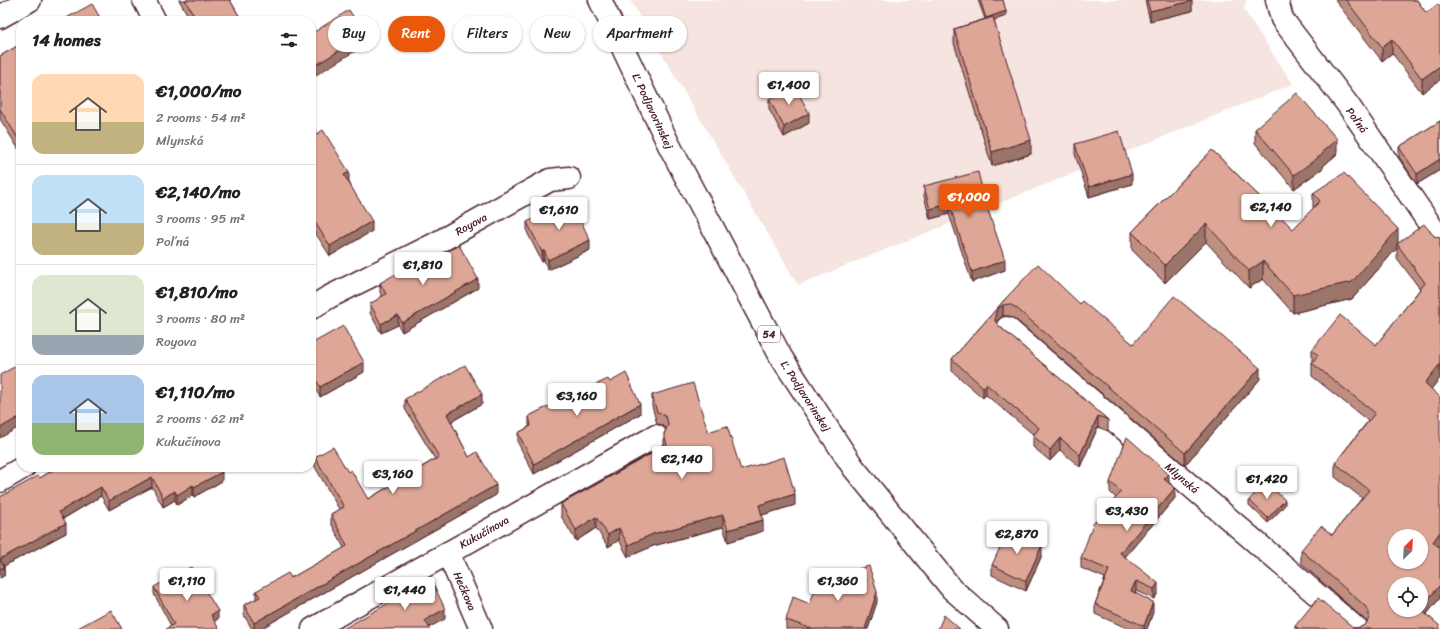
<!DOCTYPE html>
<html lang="en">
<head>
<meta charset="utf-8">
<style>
	:root { --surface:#fff; --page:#f2f2f2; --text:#202124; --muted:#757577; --line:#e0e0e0; --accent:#ea580c }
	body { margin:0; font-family:Sriracha,sans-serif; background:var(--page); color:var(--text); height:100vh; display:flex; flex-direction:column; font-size:15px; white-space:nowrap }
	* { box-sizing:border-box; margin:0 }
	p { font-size:13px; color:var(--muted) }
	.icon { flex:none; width:22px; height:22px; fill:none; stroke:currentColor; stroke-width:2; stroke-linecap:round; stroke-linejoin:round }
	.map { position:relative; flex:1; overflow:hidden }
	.panel { position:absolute; left:16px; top:16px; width:300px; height:456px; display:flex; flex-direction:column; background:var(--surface); border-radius:16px; box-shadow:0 1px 3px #0004 }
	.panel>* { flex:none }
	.top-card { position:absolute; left:328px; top:16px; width:380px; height:36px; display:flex; gap:8px }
	.needle { width:26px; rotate:24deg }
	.controls { position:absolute; left:1388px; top:529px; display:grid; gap:8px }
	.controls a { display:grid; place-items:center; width:40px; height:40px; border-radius:50%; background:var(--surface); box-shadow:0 1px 3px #0004; font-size:20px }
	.price { position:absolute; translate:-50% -34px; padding:0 9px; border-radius:4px; background:#fff; color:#222; font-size:13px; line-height:26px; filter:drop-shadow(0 1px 2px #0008) }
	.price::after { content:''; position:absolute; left:50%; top:24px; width:12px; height:9px; margin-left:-6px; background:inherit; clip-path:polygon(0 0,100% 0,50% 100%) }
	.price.selected { background:var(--accent); color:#fff }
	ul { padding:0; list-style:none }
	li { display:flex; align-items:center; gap:12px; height:100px; padding:0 16px }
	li+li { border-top:1px solid var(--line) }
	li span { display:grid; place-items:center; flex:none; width:112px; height:80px; border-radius:12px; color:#555 }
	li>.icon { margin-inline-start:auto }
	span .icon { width:48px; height:48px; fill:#fffc; stroke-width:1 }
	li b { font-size:17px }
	h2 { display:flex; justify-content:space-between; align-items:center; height:48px; padding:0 16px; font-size:17px }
	.chip { padding:0 14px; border-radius:18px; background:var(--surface); box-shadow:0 1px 3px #0004; font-size:14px; line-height:36px }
	.chip.selected { background:var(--accent); color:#fff }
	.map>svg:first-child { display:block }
	.built { fill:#f5e4e0 }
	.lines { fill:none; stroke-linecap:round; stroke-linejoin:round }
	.minor-casing { stroke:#4a1f2b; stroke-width:25 }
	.primary-casing { stroke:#4a1f2b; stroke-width:25 }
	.minor { stroke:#fff; stroke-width:22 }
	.primary { stroke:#fff; stroke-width:22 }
	.wall { fill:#be8f81; stroke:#4a1f2b }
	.shaded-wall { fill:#9b7469; stroke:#4a1f2b }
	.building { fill:#dda696; stroke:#4a1f2b; fill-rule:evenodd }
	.labels { text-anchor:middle; stroke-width:4; stroke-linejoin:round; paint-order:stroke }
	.shield { fill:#fff; stroke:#80626b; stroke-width:1 }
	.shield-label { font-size:10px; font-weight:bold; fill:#4a1f2b }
	.street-label { font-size:11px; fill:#4a1f2b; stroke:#fff }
</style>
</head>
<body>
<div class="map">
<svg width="1440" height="629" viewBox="0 0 1440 629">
	<rect width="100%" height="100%" fill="#fff"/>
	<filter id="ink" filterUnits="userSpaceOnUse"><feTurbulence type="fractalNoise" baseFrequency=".025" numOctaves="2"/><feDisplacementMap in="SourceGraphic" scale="8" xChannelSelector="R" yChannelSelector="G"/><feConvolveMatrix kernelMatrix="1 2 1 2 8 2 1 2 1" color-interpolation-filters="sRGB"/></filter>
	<g filter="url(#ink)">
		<!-- built -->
		<path class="built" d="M630 0H1246L1244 10 1293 84 798 285Z"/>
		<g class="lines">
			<defs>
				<g id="minor">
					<path d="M144 0 155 21"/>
					<path d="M1277 0 1282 19 1348 105 1440 239"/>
					<path d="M0 17 30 0"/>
					<path d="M311 308 329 297 435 244 550 180 569 178"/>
					<path d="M1007 328 1357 629"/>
					<path d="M0 481 24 467"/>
					<path d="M448 553 481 629"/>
					<path d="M313 629 656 436"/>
				</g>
				<path id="primary" d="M600 0 669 145 781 357 853 467 952 589 997 629"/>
			</defs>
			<!-- minor casing -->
			<use href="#minor" class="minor-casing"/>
			<!-- primary casing -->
			<use href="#primary" class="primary-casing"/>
			<!-- minor -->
			<use href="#minor" class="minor"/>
			<!-- primary -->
			<use href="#primary" class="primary"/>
		</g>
		<!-- wall -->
		<g class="wall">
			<path d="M179 0H230L242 21H191Z"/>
			<path d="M978 0H1003L1006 16 994 20 1031 154 992 166 954 43V29L985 19Z"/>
			<path d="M1145 0H1191L1192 11 1150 21Z"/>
			<path d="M1335 0H1417L1426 13 1422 93 1392 53 1382 61Z"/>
			<path d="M21 44V153L0 119V56Z"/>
			<path d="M769 99 809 123 784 137 769 109Z"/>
			<path d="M1440 121V170L1417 184 1399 157V147Z"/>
			<path d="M311 124 349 182 372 231 330 256 311 226Z"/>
			<path d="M1255 129 1337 154 1323 166V168L1294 189 1255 143Z"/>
			<path d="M1075 144 1132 184 1089 197 1075 154Z"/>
			<path d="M1212 150 1293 229 1313 209V193L1398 243 1434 236 1440 238V378L1431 389 1439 547 1440 548V598L1427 614 1440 629H1295V626L1354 628 1361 627 1366 624 1367 622 1365 620 1301 563V550L1332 535 1362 498 1335 477V463L1368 421 1312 376V350L1376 345 1420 289 1397 258V248L1352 299 1293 313 1263 279 1249 288 1206 242 1165 283 1132 250V232Z"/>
			<path d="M924 186 985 201 1005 270 972 282 949 214 930 219 924 196Z"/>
			<path d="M527 222 590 250 548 270 544 261 542 262 527 232Z"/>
			<path d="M425 264 478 288 402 332 398 325 381 333 370 313V304L382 297 380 292V283Z"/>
			<path d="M1007 297 1080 304 1133 344 1260 379 1185 465 1015 319 1009 316H1003L998 320 996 323 999 326 1108 420V431L1098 427 1080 467 1060 450 1050 461 1033 447V436L1034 435 986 395 983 398 952 371V359Z"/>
			<path d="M311 344 364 372 320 397 311 381Z"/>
			<path d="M610 382 640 414 534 474 518 443V433L529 427V416L582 391Z"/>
			<path d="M652 395 708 432 741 470 795 505 762 515 763 531 728 542 723 527 653 546 628 557 619 540 608 547 596 528 576 541 561 516V504L664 446V434L666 429 663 425 657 424 652 406Z"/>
			<path d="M405 399 482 404 451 422 469 457 496 495 260 629H252L244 615V605L256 599V591L291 578 344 548 331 523V514L339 509 315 467V457L348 472 368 499 435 459 405 409Z"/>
			<path d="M58 467 222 481 194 497 193 495 177 505 175 500 163 507 152 487 109 510 101 496 63 519 66 533 4 566V576L0 497 40 478Z"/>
			<path d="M1110 482 1169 483 1175 498 1125 557 1158 593 1154 599 1136 591 1135 593 1153 612 1147 629H1129L1095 614V604L1105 578 1081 568V558L1116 498 1110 492Z"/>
			<path d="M1249 500 1285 505 1268 523 1249 505Z"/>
			<path d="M1042 555 1026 591 992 575V565Z"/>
			<path d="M154 587 218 619 171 626 154 594Z"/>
			<path d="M877 602 868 629H786V620L810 604Z"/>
		</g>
		<!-- shaded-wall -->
		<g class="shaded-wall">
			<path d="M1192 1V11L1150 21V11Z"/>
			<path d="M1006 11V16L986 23V18Z"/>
			<path d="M365 35V45L311 78V68Z"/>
			<path d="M1392 39V53L1382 61V47Z"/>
			<path d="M1440 66V80L1422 93V79Z"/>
			<path d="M809 113V123L784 137V127Z"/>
			<path d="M1337 139V154L1323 166V168L1294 189V175Z"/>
			<path d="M1031 140V154L992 166V152Z"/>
			<path d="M1440 159V170L1417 184V174Z"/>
			<path d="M349 172V182L344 185V175Z"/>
			<path d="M1132 174V184L1089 197V187Z"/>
			<path d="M949 204V214L930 219V209Z"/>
			<path d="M372 221V231L330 256V246Z"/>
			<path d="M1206 224V242L1165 283V265Z"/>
			<path d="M1398 229V245L1397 244V248L1352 299 1293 313V295Z"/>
			<path d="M590 240V250L548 270V260Z"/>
			<path d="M544 250V261L542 262V252Z"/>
			<path d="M1005 260V270L972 282V272Z"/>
			<path d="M1263 261V279L1249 288V271Z"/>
			<path d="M478 279V288L402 332V323Z"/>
			<path d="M1003 305V316L998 320 995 326V315L998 308Z"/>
			<path d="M398 315V325L381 333V324Z"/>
			<path d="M364 362V372L320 397V387Z"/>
			<path d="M1440 364V378L1425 397V383Z"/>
			<path d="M1260 368V379L1185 465V453Z"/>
			<path d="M986 384V395L983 398V387Z"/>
			<path d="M482 394V404L447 424V414Z"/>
			<path d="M640 404V414L534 474V464Z"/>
			<path d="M21 416V426L0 438V428Z"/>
			<path d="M1098 416V427L1080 467V455Z"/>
			<path d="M1060 438V450L1050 461V450Z"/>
			<path d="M222 472V481L194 497V487Z"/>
			<path d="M1169 474V484L1164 479Z"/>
			<path d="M152 477V487L109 510V501Z"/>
			<path d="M193 485V495L177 505V495Z"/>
			<path d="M496 485V495L260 629H254V623Z"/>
			<path d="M101 487V496L59 521V512Z"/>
			<path d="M1175 488V498L1120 563V553Z"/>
			<path d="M175 491V500L163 507V498Z"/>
			<path d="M795 494V505L759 516V505Z"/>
			<path d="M1285 500V505L1268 523V518Z"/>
			<path d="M723 515V527L653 546 628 557V545L653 534Z"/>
			<path d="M596 517V528L576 541V530Z"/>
			<path d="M763 520V531L728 542V530Z"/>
			<path d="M66 523V533L0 568V559Z"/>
			<path d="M619 528V540L608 547V535Z"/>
			<path d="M1440 532V546L1433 555V542Z"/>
			<path d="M1042 545V555L1026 591V581Z"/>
			<path d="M4 567V576L0 578V569Z"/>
			<path d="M1136 581V591L1131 601V591Z"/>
			<path d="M1158 583V593L1154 599V589Z"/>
			<path d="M1440 585V598L1420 622 1421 608Z"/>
			<path d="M877 592V602L868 629H865Z"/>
			<path d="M1153 602V612L1147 629H1144V626Z"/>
			<path d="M445 609V619L426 629 425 620Z"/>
			<path d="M218 611V619L211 623V615Z"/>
		</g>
		<!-- building -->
		<g class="building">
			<path d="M185 0H230L242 21H197Z"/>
			<path d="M980 0H1003L1006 11 986 18Z"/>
			<path d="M1147 0H1191L1192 1 1150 11Z"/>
			<path d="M1346 0H1417L1426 13 1438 4 1440 7V66L1422 79 1392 39 1382 47Z"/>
			<path d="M92 4 102 21H61Z"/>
			<path d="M349 10 365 35 311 68V34Z"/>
			<path d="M993 17 1031 140 992 152 954 29Z"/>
			<path d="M272 19 273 21H268Z"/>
			<path d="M21 44V143L0 109V56Z"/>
			<path d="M794 85 809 113 784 127 769 99Z"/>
			<path d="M1297 93 1337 139 1322 152 1323 154 1294 175 1255 129Z"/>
			<path d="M1440 121V159L1417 174 1399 147Z"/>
			<path d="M311 124 317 134 323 130 349 172 344 175 372 221 330 246 311 216Z"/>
			<path d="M1119 131 1132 174 1089 187 1075 144Z"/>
			<path d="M1212 150 1293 229 1320 201 1313 193 1344 173 1398 229 1352 282 1293 295 1263 261 1249 271 1206 224 1165 265 1132 232Z"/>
			<path d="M978 172 985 201 1005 260 972 272 949 204 930 209 924 186Z"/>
			<path d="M571 201 590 240 548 260 544 250 542 252 527 222Z"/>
			<path d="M1424 224 1434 236 1440 238V364L1425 383 1440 397V532L1433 542 1440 548V585L1421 608V584H1395V610H1421L1440 626V629H1299L1295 626 1318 598 1354 628 1361 627 1366 624 1369 618V612L1365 606 1301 550 1321 526 1332 535 1369 490 1335 463 1375 413 1312 363 1318 355 1312 350 1340 315 1376 345 1425 283 1397 244ZM1395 536H1421V562H1395Z"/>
			<path d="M459 245 478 279 402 323 398 315 381 324 370 304 386 294 380 283 422 259 425 264Z"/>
			<path d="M1038 264 1080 304 1082 301 1133 344 1174 296 1260 368 1185 453 1015 307 1009 304 1003 305 998 308 995 315V321L999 326 1108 420 1098 416 1080 455 1060 438 1050 450 1033 436 1039 428 986 384 983 387 952 359 1007 297Z"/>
			<path d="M343 326 364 362 320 387 311 371V360L314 358 311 352V344Z"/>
			<path d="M21 363V416L0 428V375Z"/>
			<path d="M465 365 482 394 447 414 469 457 477 452 496 485 254 623 244 605 260 597 256 591 288 573 291 578 347 546 331 514 344 507 315 457 333 447 348 472 351 470 368 499 439 457 405 399Z"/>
			<path d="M626 373 640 404 534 464 518 433 531 426 529 416 581 390 582 391 608 379 610 382Z"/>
			<path d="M693 383 708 432 727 426 741 470 784 457 795 494 759 505 763 520 728 530 723 515 653 534 628 545 619 528 608 535 596 517 576 530 561 504 667 445 664 434 668 425 667 419 663 414 657 412 652 395Z"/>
			<path d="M1127 437 1169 474 1164 479 1175 488 1120 553 1158 583 1154 589 1136 581 1131 591 1153 602 1144 626 1095 604 1109 570 1081 558 1093 524 1121 492 1110 482Z"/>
			<path d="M58 467H219L222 472 194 487 193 485 177 495 175 491 163 498 152 477 109 501 101 487 59 512 66 523 0 559V497L38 476 40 478Z"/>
			<path d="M1266 482 1285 500 1268 518 1249 500Z"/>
			<path d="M1008 530 1042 545 1026 581 992 565Z"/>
			<path d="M0 559 4 567 0 569Z"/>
			<path d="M869 566 877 592 865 629H813L786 620 793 597 810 604 818 580Z"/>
			<path d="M191 567 218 611 211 615 219 629H166L174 624 154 587Z"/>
			<path d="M431 579 445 609 425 620 430 629H343Z"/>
			<path d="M111 610 122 629H76Z"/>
			<path d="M944 615 960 629H938Z"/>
		</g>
	</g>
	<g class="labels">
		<!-- shield labels -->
		<rect class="shield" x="758" y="326" width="22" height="16" rx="3"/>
		<g class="shield-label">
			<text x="769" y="338">54</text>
		</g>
		<!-- street labels -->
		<g class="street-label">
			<text transform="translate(653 111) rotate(65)" y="4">Ľ. Podjavorinskej</text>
			<text transform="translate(1357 120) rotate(55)" y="4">Poľná</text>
			<text transform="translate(471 224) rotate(-29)" y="4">Royova</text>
			<text transform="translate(806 396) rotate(57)" y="4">Ľ. Podjavorinskej</text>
			<text transform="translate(1182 478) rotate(41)" y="4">Mlynská</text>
			<text transform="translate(484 532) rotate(-29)" y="4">Kukučínova</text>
			<text transform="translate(465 591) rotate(67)" y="4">Hečkova</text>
		</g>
	</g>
</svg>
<div class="controls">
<a><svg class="needle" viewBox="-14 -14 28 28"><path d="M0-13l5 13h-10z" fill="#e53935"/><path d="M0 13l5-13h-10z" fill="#757577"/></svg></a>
<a><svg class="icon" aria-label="locate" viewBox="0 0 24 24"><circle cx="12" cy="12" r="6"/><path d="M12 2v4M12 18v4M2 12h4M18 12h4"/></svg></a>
</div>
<b class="price" style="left:789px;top:106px">€1,400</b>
<b class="price selected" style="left:969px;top:218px">€1,000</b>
<b class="price" style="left:1271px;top:228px">€2,140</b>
<b class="price" style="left:559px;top:231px">€1,610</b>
<b class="price" style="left:423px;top:286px">€1,810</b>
<b class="price" style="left:577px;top:417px">€3,160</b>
<b class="price" style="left:682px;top:480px">€2,140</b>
<b class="price" style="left:393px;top:495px">€3,160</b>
<b class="price" style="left:1267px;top:500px">€1,420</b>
<b class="price" style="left:1127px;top:532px">€3,430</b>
<b class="price" style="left:1017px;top:555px">€2,870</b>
<b class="price" style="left:187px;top:602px">€1,110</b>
<b class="price" style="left:838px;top:602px">€1,360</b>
<b class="price" style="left:405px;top:611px">€1,440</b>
<div class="top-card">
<a class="chip">Buy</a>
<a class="chip selected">Rent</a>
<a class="chip">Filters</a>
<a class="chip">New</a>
<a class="chip">Apartment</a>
</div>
<section class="panel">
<h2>14 homes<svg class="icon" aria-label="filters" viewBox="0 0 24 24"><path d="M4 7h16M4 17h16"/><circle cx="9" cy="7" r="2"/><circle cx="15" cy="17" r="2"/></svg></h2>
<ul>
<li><span style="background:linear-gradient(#ffd9b3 60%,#c2b280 0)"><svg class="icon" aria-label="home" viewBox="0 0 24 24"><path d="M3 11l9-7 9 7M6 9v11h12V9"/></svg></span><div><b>€1,000/mo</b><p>2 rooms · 54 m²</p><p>Mlynská</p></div></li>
<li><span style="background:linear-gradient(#bfe0f5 60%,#c2b280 0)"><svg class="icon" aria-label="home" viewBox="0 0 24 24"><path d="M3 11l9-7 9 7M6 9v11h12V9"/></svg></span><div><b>€2,140/mo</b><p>3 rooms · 95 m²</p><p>Poľná</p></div></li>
<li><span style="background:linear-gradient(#dfe7d0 75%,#9aa5b1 0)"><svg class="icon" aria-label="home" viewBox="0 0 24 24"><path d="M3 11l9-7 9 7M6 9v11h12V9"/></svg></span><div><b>€1,810/mo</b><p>3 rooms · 80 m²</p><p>Royova</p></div></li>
<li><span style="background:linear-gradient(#a9c7e8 60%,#8fb573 0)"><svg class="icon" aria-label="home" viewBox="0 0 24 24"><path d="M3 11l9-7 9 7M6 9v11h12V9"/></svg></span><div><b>€1,110/mo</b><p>2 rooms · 62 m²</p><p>Kukučínova</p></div></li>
</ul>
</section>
</div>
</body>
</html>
